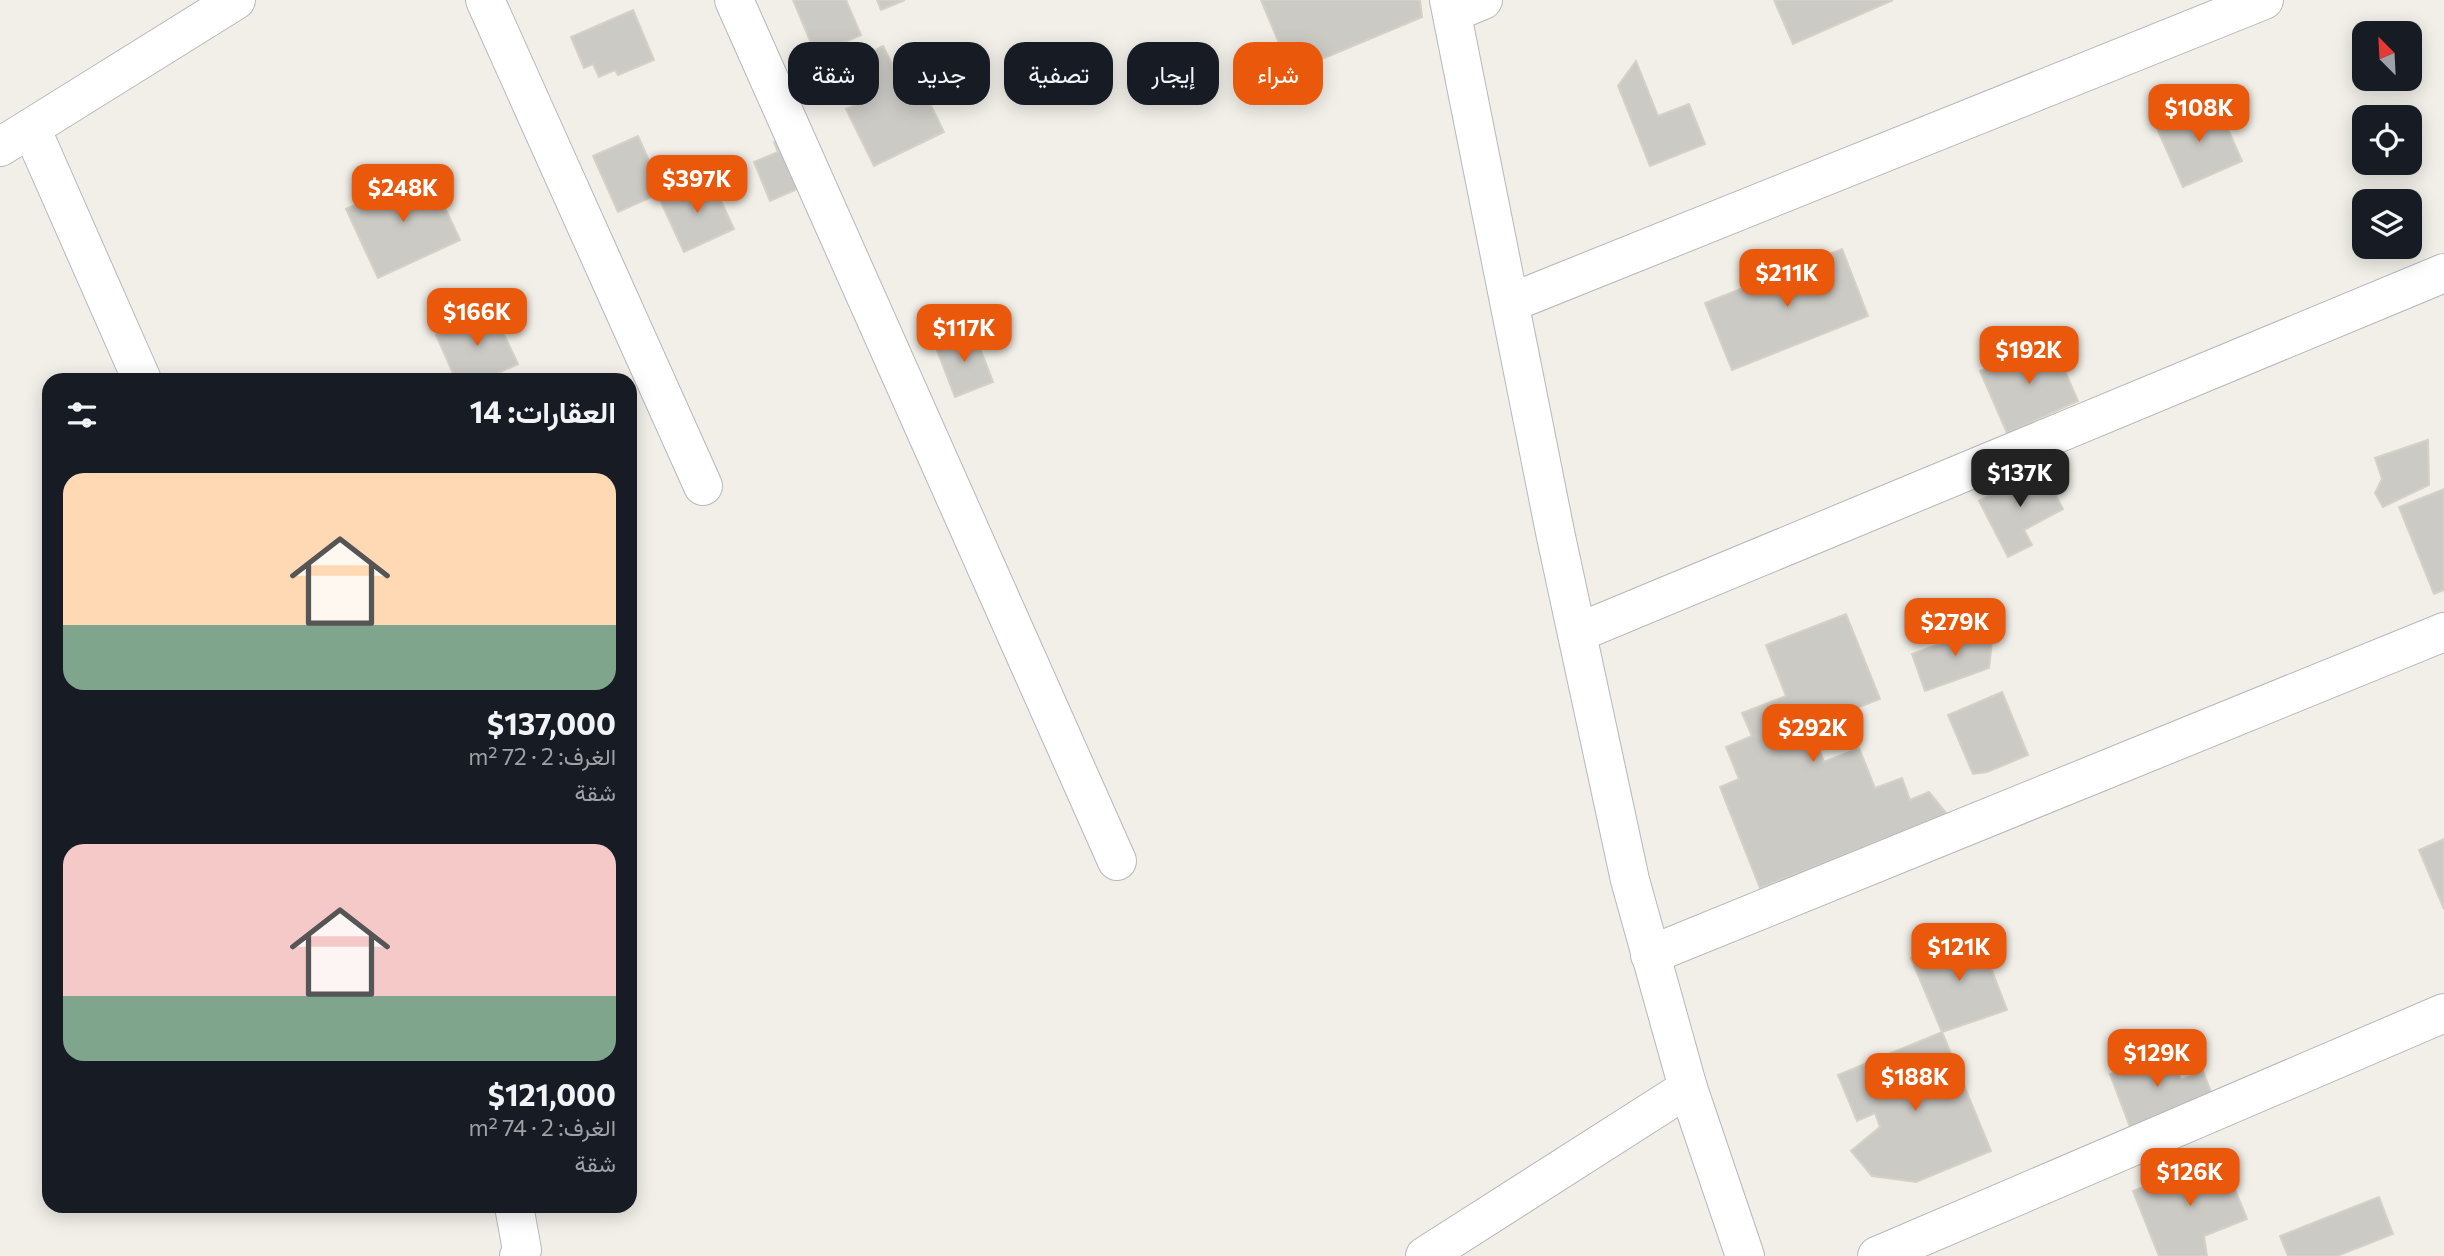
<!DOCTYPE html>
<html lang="ar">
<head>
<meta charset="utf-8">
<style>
	:root { --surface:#171b24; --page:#242831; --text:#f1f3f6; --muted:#9ea1a6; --accent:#ea580c }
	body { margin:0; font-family:Commissioner,Vazirmatn,sans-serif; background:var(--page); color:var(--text); direction:rtl; height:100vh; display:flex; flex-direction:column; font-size:26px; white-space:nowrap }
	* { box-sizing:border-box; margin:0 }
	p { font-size:23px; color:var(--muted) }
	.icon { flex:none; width:38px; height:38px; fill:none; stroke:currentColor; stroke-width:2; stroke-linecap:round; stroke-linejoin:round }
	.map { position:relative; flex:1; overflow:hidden; direction:ltr }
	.panel { position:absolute; left:42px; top:373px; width:595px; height:840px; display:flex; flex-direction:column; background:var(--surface); border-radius:21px; box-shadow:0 4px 18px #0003; direction:rtl }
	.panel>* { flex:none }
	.top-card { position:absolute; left:658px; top:42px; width:665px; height:63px; direction:rtl; display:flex; gap:14px }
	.needle { width:46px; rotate:336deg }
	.tools { position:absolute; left:2352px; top:21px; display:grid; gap:14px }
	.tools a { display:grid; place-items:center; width:70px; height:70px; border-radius:14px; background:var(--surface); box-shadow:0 4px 18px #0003; font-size:35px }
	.price { position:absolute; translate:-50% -60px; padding:0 16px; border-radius:14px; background:var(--accent); color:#fff; font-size:23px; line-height:46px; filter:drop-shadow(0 2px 4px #0008) }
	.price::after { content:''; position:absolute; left:50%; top:42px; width:21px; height:16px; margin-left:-10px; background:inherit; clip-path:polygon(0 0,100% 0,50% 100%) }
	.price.on { background:#222; color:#fff }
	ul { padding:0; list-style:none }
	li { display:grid; align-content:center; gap:14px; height:371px; padding:0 21px }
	li span { display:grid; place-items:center; height:217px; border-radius:21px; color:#555 }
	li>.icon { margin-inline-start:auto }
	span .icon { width:126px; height:126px; fill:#fffc; stroke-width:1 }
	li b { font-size:30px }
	h2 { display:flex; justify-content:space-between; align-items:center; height:84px; padding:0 21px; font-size:30px }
	.pill { padding:0 24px; border-radius:21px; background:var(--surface); box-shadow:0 4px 18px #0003; font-size:24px; line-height:63px }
	.pill.on { background:var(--accent); color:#fff }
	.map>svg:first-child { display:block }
	.building { fill:#cccac5; stroke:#d6d1c6; stroke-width:2 }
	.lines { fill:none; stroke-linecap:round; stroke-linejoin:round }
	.minor-casing { stroke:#b5b8bc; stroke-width:40 }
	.minor { stroke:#fff; stroke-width:38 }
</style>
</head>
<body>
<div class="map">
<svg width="2444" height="1256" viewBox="0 0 2444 1256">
	<rect width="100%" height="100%" fill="#f1efe8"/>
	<!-- building -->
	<g class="building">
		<path d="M793 0H846L861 35 816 55Z"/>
		<path d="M877 0H905L881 10Z"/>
		<path d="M1261 0H1420L1422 17 1291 72Z"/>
		<path d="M1774 0H1893L1793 44Z"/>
		<path d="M633 10 654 60 618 75 615 70 599 77 593 64 584 68 571 37Z"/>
		<path d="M883 46 893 66 911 65 944 132 874 166 846 109 862 102 844 66Z"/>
		<path d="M1636 61 1658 116 1689 104 1705 144 1650 166 1618 86Z"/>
		<path d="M2215 100 2242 161 2183 187 2156 126Z"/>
		<path d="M790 134 811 183 770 201 754 162 778 152 774 142Z"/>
		<path d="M638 136 663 192 618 212 593 156Z"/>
		<path d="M428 171 460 240 378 278 346 209Z"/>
		<path d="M710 177 734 229 684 252 660 200Z"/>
		<path d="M1842 249 1868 316 1732 370 1705 303Z"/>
		<path d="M492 309 518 364 483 380H456L436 335Z"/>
		<path d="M973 330 993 382 955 397 935 345Z"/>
		<path d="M2051 339 2078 401 2007 433 1980 371Z"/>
		<path d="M2428 440 2429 485 2383 507 2375 493 2382 479 2375 458Z"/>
		<path d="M2041 467 2063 509 2024 530 2032 545 2008 557 1979 501Z"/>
		<path d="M2444 489V590L2434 594 2399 507Z"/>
		<path d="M1846 614 1880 699 1810 726 1824 762 1859 748 1875 788 1902 778 1910 800 1929 792 1947 814 1760 888 1720 787 1739 779 1726 747 1752 736 1742 713 1786 696 1766 645Z"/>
		<path d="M1994 624 1989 668 1925 691 1912 654Z"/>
		<path d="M2002 692 2028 755 1987 772 1973 774 1948 715Z"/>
		<path d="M2444 839V909L2419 850Z"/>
		<path d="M1978 934 2007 1010 1942 1032 1911 958Z"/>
		<path d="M1942 1032 1991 1151 1916 1182 1872 1176 1851 1151 1880 1127 1875 1113 1857 1121 1838 1075Z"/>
		<path d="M2169 1051 2181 1080 2203 1071 2212 1095 2130 1127 2110 1074Z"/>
		<path d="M2221 1155 2247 1219 2204 1236 2207 1256H2159L2133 1191Z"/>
		<path d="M2379 1197 2393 1234 2337 1256H2288L2280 1236Z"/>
	</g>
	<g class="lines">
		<defs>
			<g id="minor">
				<path d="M485 0 703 486"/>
				<path d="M734 0 1117 861"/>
				<path d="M1449 0 1555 532 1630 880 1688 1088 1745 1256"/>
				<path d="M1452 13 1483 0"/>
				<path d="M31 128 142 380"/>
				<path d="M0 147 236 0"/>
				<path d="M1510 303 2264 0"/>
				<path d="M1577 633 2444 273"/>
				<path d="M1650 955 2444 632"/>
				<path d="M514 1206 522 1250 519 1256"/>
				<path d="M1425 1256 1688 1088"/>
				<path d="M1877 1256 2444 1013"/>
			</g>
		</defs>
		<!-- minor casing -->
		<use href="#minor" class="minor-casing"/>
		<!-- minor -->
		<use href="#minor" class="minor"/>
	</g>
</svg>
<div class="tools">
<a><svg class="needle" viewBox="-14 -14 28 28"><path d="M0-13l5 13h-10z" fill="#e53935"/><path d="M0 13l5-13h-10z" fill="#9ea1a6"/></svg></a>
<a><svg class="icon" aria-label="locate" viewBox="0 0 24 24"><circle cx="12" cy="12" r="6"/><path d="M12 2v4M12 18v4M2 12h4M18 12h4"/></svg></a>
<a><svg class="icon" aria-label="layers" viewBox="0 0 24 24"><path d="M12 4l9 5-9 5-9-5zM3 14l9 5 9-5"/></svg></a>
</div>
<b class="price" style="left:2199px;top:144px">$108K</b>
<b class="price" style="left:697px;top:215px">$397K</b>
<b class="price" style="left:403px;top:224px">$248K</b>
<b class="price" style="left:1787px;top:309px">$211K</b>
<b class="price" style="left:477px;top:348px">$166K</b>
<b class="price" style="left:964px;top:364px">$117K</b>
<b class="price" style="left:2029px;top:386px">$192K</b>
<b class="price on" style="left:2020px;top:509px">$137K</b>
<b class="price" style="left:1955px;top:658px">$279K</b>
<b class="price" style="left:1813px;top:764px">$292K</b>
<b class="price" style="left:1959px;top:983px">$121K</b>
<b class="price" style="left:2157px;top:1089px">$129K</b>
<b class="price" style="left:1915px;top:1113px">$188K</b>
<b class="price" style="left:2190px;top:1208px">$126K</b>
<div class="top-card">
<a class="pill on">شراء</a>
<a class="pill">إيجار</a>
<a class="pill">تصفية</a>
<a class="pill">جديد</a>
<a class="pill">شقة</a>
</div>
<section class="panel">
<h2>العقارات: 14<svg class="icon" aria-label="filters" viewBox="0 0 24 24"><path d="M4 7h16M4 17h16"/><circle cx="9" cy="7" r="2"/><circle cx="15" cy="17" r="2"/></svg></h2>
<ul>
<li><span style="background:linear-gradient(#ffd9b3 70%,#7fa58c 0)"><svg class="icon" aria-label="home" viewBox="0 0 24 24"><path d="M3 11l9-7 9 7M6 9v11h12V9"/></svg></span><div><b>$137,000</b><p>الغرف: 2 · 72 m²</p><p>شقة</p></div></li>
<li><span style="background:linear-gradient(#f6c9c9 70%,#7fa58c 0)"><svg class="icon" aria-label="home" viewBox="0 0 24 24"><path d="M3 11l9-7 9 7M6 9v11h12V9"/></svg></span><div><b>$121,000</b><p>الغرف: 2 · 74 m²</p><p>شقة</p></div></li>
</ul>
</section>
</div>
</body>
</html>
